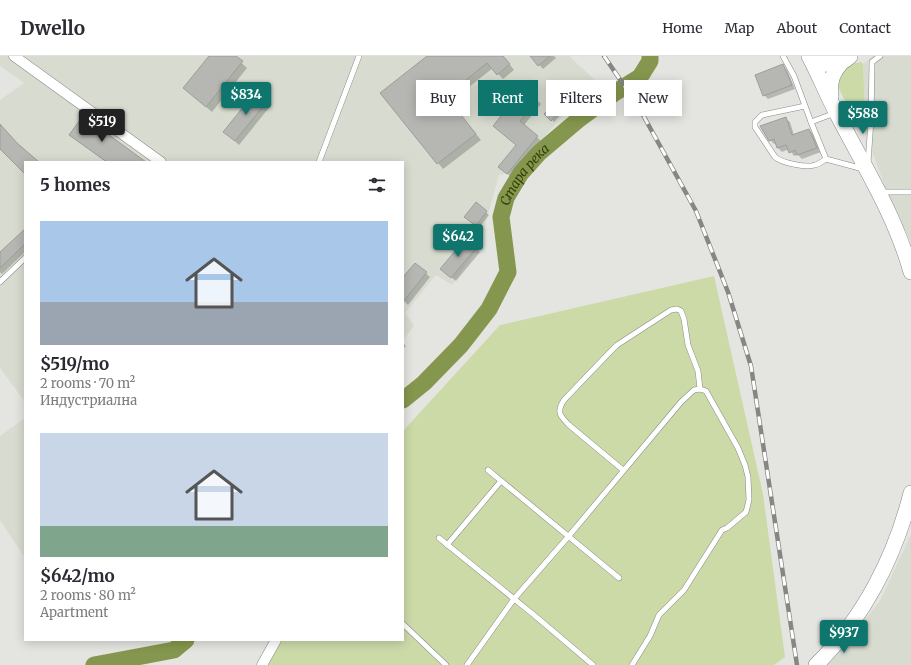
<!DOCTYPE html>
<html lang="en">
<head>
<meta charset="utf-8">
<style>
	:root { --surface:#fff; --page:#f2f2f3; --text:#2b2b33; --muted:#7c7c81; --line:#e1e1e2; --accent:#0f766e }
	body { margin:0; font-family:Merriweather,serif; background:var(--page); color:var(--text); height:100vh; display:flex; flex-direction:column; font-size:15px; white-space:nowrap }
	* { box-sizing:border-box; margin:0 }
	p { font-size:13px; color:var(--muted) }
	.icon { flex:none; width:22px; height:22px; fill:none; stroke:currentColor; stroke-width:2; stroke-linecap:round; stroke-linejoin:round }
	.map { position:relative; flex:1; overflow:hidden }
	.side { position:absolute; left:24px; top:105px; width:380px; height:480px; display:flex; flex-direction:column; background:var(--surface); border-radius:0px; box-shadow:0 2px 10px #0003 }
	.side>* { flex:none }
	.hud { position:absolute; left:416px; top:24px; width:380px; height:36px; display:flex; gap:8px }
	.price { position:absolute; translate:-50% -34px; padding:0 9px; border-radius:4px; background:var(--accent); color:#fff; font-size:13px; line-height:26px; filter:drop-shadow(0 1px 2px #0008) }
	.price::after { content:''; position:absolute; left:50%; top:24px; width:12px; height:9px; margin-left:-6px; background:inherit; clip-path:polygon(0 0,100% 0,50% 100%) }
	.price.on { background:#222; color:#fff }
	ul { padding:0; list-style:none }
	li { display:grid; align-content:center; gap:8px; height:212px; padding:0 16px }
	li span { display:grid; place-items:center; height:124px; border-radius:0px; color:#555 }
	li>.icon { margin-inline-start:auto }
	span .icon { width:72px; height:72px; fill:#fffc; stroke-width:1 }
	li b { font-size:17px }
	h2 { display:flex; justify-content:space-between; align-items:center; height:48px; padding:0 16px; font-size:17px }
	.tag { padding:0 14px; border-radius:0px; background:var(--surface); box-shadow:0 2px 10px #0003; font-size:14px; line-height:36px }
	.tag.on { background:var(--accent); color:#fff }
	header { display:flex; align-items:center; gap:24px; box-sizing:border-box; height:56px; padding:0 20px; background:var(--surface); border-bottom:1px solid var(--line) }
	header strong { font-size:19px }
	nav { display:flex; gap:22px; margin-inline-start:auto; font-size:14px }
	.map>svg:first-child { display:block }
	.built { fill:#d8dcd0 }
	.green { fill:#ccdaa8 }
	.shadow { fill:#0003 }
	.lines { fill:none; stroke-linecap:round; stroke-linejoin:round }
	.river { stroke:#85974e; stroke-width:17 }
	.building { fill:#b6b7b3; stroke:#9c9e99 }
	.service-casing { stroke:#888a86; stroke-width:6 }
	.minor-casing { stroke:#888a86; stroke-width:11 }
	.secondary-casing { stroke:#888a86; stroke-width:16 }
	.primary-casing { stroke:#888a86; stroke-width:18 }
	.service { stroke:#fff; stroke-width:5 }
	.minor { stroke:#fff; stroke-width:10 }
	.secondary { stroke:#fff; stroke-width:15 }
	.primary { stroke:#fff; stroke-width:17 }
	.rail-casing { stroke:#868784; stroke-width:4.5 }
	.rail { stroke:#fff; stroke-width:3; stroke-dasharray:9; stroke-linecap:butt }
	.labels { text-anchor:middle; stroke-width:4; stroke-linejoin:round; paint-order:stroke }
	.water-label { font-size:13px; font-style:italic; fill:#343f05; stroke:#fff }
</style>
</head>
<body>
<header>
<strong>Dwello</strong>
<nav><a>Home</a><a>Map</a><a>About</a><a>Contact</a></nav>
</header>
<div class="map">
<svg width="911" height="609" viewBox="0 0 911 609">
	<rect width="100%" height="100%" fill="#e4e5e1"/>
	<!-- built -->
	<g class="built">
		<path d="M0 0H569L595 24 513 116 499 119 479 191 452 229 436 219 405 257 414 270 403 284V106H25V346L0 312V44L24 27 0 10Z"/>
		<path d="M873 0H911V187L887 136 866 79 863 8Z"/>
		<path d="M25 362V502L0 464V380Z"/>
		<path d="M911 478V609H828L880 545Z"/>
	</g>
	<!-- green -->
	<g class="green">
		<path d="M861 6 863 8 866 79 843 41 838 30 841 16 851 8Z"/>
		<path d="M714 220 763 438 785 601 774 609H267L282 584H403V375L500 269Z"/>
	</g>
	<!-- shadow -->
	<g class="shadow">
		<path d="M210 0H234L247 12 212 56 184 32Z"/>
		<path d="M429 0H503L514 14 503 23 493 12 450 46 481 84 443 113 382 37Z"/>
		<path d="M531 0H554L556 2 543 13Z"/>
		<path d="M783 10 787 14 795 33 768 43 764 39Z"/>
		<path d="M568 34 577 42 554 66 546 58Z"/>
		<path d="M268 44 272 48 239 89 229 80Z"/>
		<path d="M537 44 541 48 524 69 541 85 511 121 504 115 517 89 498 74Z"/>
		<path d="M785 62 790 66 794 79 809 74 813 78 821 96 802 103 798 99 794 100 789 93 782 96 778 92 776 87 774 88 770 84Z"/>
		<path d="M70 79 145 106H106L76 84Z"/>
		<path d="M476 148 489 159 479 172 468 163Z"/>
		<path d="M25 174V196L2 218 0 216V198Z"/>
		<path d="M476 192 480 196 456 225 446 217Z"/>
		<path d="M415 208 430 221 408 249 403 244V223Z"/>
		<path d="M403 287 406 290 403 293Z"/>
	</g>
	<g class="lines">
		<!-- river -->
		<g class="river">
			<path id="s1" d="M403 344 424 327 461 289 489 253 508 216 501 161 506 142 521 117 539 97 578 64 616 36 640 21 650 5V0"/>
			<path d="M94 609 174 594 186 584"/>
		</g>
	</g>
	<!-- building -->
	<g class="building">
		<path d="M209 0H236L243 5 206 51 183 32Z"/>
		<path d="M427 0H503L510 8 497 19 487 7 446 40 476 78 437 108 380 37Z"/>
		<path d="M530 0H550L538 10Z"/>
		<path d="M783 8 792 29 763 40 755 19Z"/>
		<path d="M524 31 538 43 520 65 538 80 507 118 498 111 516 89 493 70Z"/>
		<path d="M568 32 575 38 551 65 544 58Z"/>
		<path d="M257 34 269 43 235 85 223 76Z"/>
		<path d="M83 60 146 106H107L69 79Z"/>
		<path d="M786 61 792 79 809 73 817 92 797 99 795 94 789 97 786 89 777 92 774 83 769 85 760 70Z"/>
		<path d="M0 68 17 87 39 106H25V118L0 93Z"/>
		<path d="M476 146 487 155 476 170 464 161Z"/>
		<path d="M25 173V188L0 212V196Z"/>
		<path d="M466 182 477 191 451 222 440 213Z"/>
		<path d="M415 207 427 216 403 246V221Z"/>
	</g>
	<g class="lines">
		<defs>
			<g id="service">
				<path d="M783 0 794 20 811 66"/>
				<path d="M805 50 762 59 755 66V71L775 101C782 107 806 112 815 109 819 108 823 105 826 103"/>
				<path d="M835 57 811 66 826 103 863 113"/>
				<path d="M319 106 359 0"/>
				<path d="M868 107 871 64 872 6 880 0"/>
				<path d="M881 136H911"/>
				<path d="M0 226 25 202"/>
				<path d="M488 414 619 522"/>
				<path d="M623 414 569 369C560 360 556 356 564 344L609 297 617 289 671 254 677 253 681 255 684 263 688 289 698 315 700 333"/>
				<path d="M439 482 534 559 593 609"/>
				<path d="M447 489 501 425"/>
				<path d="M403 568 446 609"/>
				<path d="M467 609 514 543 568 481 681 346 694 334 700 333 706 335 738 392 745 409 748 421 749 444 746 456 727 472 722 474 684 534 659 559 650 580 632 609"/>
			</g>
			<g id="minor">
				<path d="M14 0 161 106"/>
				<path d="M262 609 276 584"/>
			</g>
			<g id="secondary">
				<path d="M809 0C819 19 827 39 837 58 864 110 895 159 911 216"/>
				<path d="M831 41C829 24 833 15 845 3"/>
				<path d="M816 609C863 563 895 501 911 437"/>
			</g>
			<path id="primary" d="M811 0C823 10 838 10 849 0"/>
		</defs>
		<!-- service casing -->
		<use href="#service" class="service-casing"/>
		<!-- minor casing -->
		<use href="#minor" class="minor-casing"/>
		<!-- secondary casing -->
		<use href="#secondary" class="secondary-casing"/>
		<!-- primary casing -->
		<use href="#primary" class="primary-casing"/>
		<!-- service -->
		<use href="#service" class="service"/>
		<!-- minor -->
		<use href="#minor" class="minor"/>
		<!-- secondary -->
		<use href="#secondary" class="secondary"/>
		<!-- primary -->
		<use href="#primary" class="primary"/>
		<defs>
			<path id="rail" d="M604 0 638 50 696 155 728 236 751 310 797 609"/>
		</defs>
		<!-- rail casing -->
		<use href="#rail" class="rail-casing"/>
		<!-- rail -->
		<use href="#rail" class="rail"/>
	</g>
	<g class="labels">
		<!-- water labels -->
		<g class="water-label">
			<text dy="5" stroke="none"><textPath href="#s1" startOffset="272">Стара река</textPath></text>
		</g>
	</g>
</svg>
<b class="price" style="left:246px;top:60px">$834</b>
<b class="price" style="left:863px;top:79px">$588</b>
<b class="price on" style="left:102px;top:87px">$519</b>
<b class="price" style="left:458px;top:202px">$642</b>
<b class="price" style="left:844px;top:598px">$937</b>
<div class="hud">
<a class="tag">Buy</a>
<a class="tag on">Rent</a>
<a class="tag">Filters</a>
<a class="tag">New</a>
</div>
<section class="side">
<h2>5 homes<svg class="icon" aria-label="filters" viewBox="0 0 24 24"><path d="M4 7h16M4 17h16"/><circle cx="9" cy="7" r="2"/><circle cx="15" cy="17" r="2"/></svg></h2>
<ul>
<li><span style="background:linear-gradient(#a9c7e8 65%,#9aa5b1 0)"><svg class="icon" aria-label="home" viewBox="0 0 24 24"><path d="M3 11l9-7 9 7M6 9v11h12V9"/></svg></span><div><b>$519/mo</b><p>2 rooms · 70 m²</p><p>Индустриална</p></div></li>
<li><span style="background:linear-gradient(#c9d6e8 75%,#7fa58c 0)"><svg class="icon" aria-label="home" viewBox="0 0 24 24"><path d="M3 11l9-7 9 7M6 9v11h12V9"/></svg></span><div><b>$642/mo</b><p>2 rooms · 80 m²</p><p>Apartment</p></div></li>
</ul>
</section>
</div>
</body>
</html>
